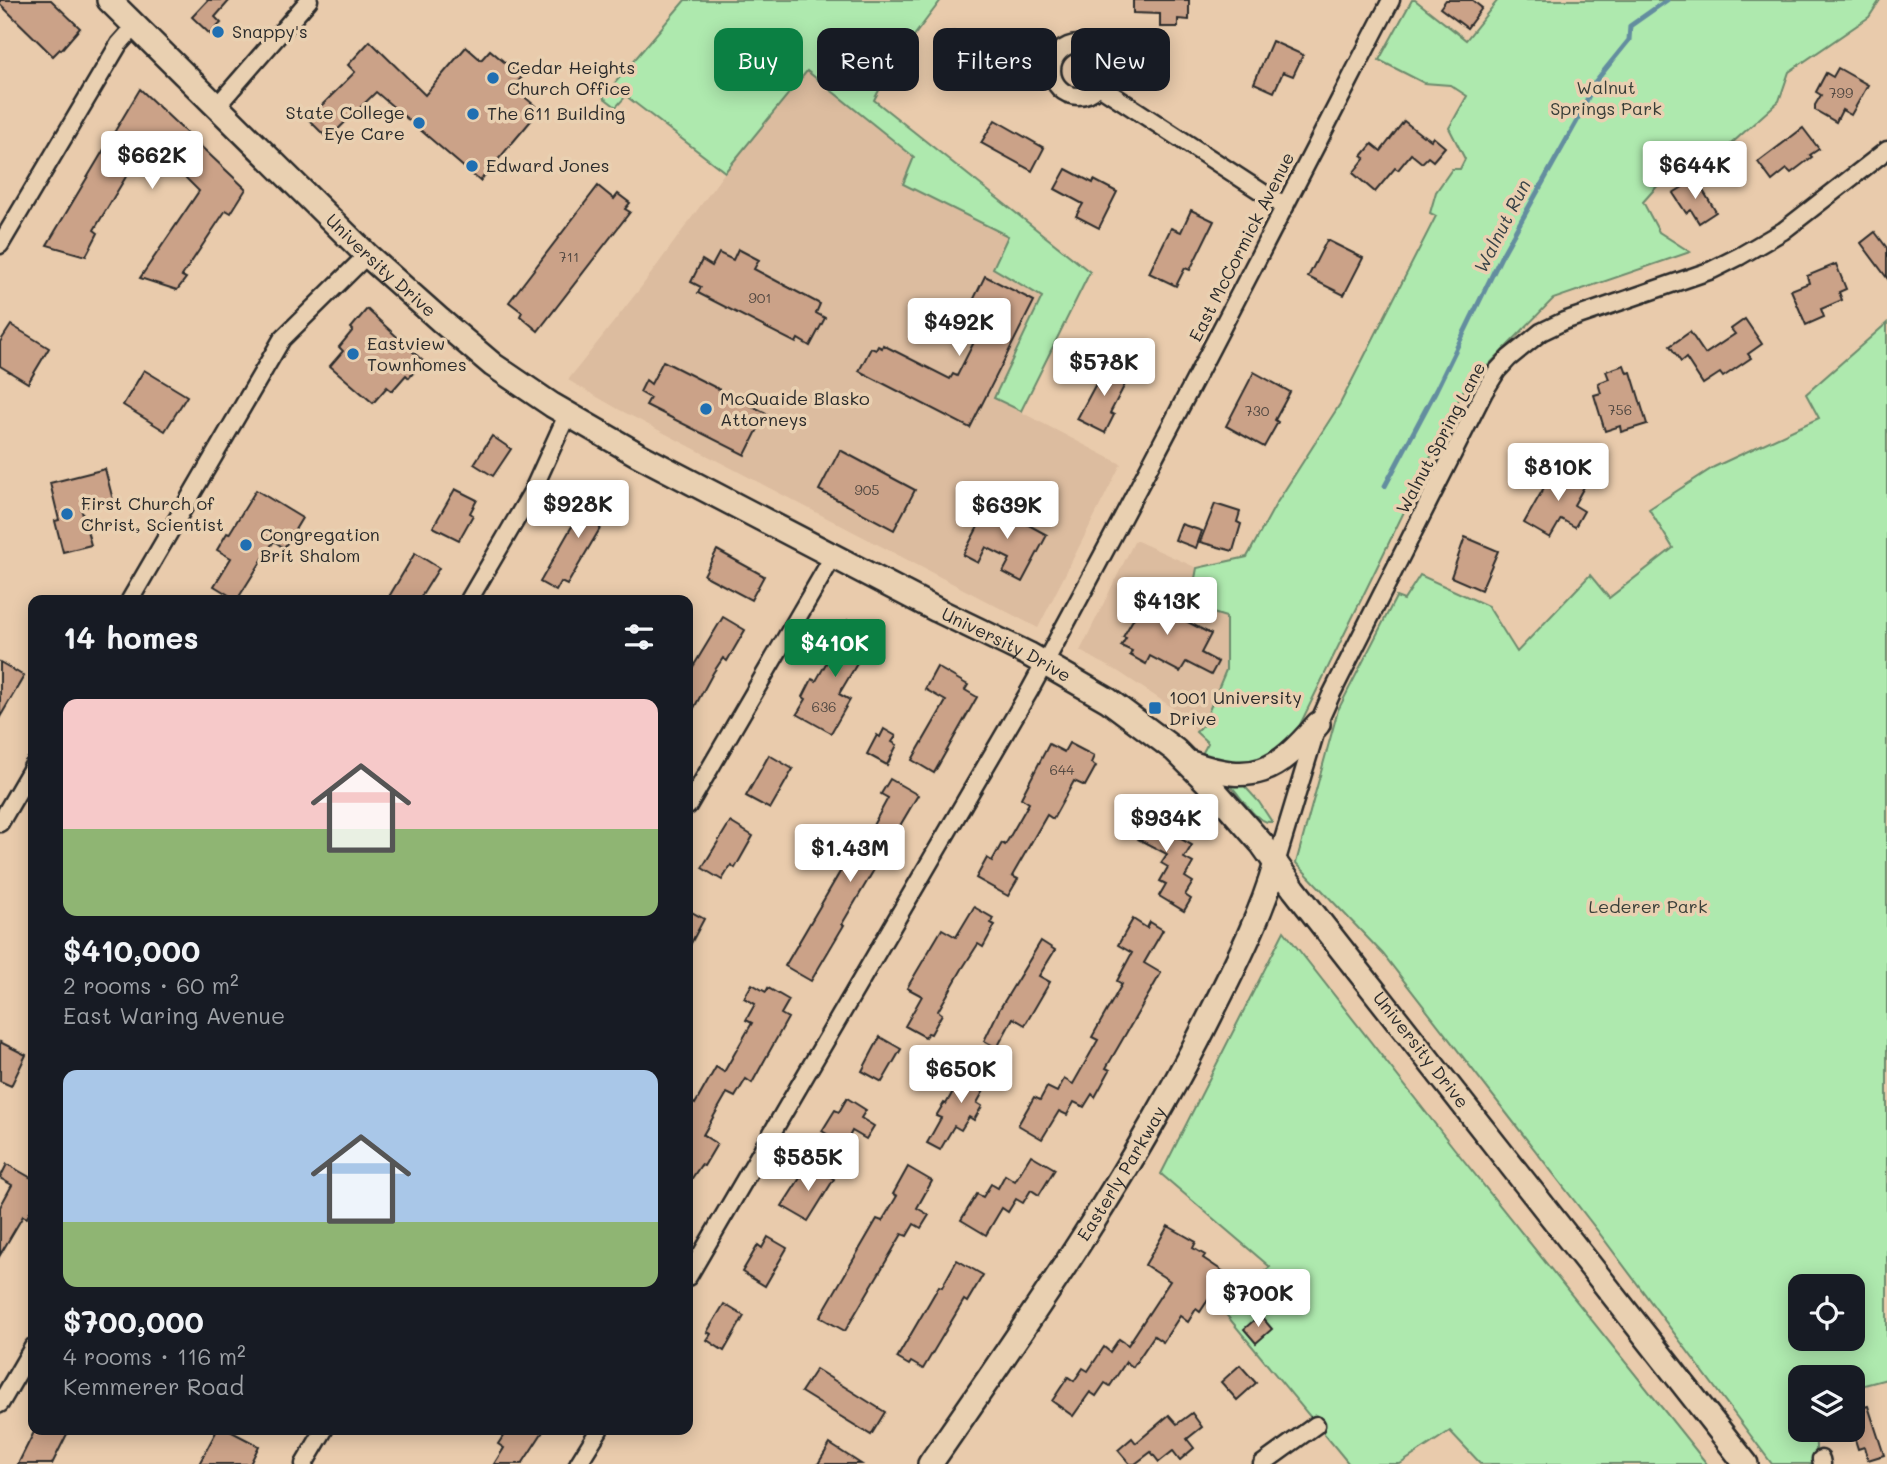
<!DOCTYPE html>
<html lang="en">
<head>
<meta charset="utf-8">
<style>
	:root { --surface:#171b24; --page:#20242c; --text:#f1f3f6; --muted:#9ea1a6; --accent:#0b8043 }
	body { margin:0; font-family:Mali,sans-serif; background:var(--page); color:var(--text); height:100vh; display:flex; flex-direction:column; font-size:26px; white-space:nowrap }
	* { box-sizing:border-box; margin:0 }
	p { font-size:23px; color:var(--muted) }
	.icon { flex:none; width:38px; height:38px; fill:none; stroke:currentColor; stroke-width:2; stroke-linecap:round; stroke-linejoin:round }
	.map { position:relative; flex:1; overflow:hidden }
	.sheet { position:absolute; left:28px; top:595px; width:665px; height:840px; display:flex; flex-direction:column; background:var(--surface); border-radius:14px; box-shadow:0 4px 18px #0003 }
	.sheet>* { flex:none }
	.hud { position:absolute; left:714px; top:28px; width:665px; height:63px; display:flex; gap:14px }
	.buttons { position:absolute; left:1788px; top:1274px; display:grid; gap:14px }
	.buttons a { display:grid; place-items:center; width:77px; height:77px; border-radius:14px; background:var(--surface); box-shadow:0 4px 18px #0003; font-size:35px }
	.price { position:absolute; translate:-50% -60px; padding:0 16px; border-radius:7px; background:#fff; color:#222; font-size:23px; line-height:46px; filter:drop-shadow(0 2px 4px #0008) }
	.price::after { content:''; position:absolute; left:50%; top:42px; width:21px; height:16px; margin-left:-10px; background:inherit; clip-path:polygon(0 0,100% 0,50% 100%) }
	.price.on { background:var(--accent); color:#fff }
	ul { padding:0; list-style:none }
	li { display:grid; align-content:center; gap:14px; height:371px; padding:0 35px }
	li span { display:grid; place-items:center; height:217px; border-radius:14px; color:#555 }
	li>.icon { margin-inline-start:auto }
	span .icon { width:126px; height:126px; fill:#fffc; stroke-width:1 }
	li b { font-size:30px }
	h2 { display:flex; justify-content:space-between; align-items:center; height:84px; padding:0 35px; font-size:30px }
	.pill { padding:0 24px; border-radius:14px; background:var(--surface); box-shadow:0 4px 18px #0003; font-size:24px; line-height:63px }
	.pill.on { background:var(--accent); color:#fff }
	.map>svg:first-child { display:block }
	.built { fill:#dcbc9f }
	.green { fill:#aee9ae; stroke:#6c8a6c; stroke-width:2; fill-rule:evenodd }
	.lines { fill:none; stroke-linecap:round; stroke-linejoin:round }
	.stream { stroke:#648d9f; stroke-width:5 }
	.building { fill:#cba288; stroke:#2b2b2b; stroke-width:2 }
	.street-casing { stroke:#2b2b2b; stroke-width:21 }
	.secondary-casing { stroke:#2b2b2b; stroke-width:28 }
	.street { stroke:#e9d0b1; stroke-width:16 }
	.secondary { stroke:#e9d0b1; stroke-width:23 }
	.poi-dot { fill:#1f6fb2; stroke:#e9d0b1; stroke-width:2.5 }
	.labels { text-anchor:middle; stroke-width:7; stroke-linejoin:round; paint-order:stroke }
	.number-label { font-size:14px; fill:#534942 }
	.poi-label { font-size:18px; fill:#2b2b2b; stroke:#e9d0b1; text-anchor:start }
	.park-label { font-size:18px; fill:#383e38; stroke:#e9d0b1 }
	.street-label { font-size:18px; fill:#2b2b2b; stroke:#e9d0b1 }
	.water-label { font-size:19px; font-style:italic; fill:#394348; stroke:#e9d0b1 }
</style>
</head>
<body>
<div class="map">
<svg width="1887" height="1464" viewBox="0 0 1887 1464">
	<rect width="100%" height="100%" fill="#e9cbac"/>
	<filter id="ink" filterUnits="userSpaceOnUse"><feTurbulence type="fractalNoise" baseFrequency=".0143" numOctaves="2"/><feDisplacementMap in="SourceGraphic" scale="14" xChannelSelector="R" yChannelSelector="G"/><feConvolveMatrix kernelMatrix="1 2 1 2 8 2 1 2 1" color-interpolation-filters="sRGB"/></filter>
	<g filter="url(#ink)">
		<!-- built -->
		<g class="built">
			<path d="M807 71 915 157 903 184 1008 236 993 268 1042 297 994 398 1121 464 1038 628 618 409 568 380 642 286 725 172Z"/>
			<path d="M1135 540 1197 568 1192 594 1226 617V670L1203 725 1196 732 1185 716 1119 672 1080 651Z"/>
		</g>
		<!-- green -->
		<g class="green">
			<path d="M685 0H941L892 65 874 100 1090 272 1021 411 994 398 1042 297 993 268 1008 236 903 184 914 157 807 71 725 172 626 96 616 107 603 97Z"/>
			<path d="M1412 0H1415L1466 40 1498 0H1880L1869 17 1789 72 1779 101 1731 144 1718 161 1669 173 1643 202 1659 232 1690 252 1553 299 1463 391 1296 733 1266 761 1219 765 1202 754 1208 743 1196 732 1203 725 1226 670V617L1213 613 1192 594 1197 568 1247 557 1276 504 1340 404 1436 216 1430 213 1436 192 1452 169H1460L1465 159 1449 128 1467 96 1450 85 1424 83 1379 60Z"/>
			<path d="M1887 323V1379L1853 1388V1377H1801V1430H1815L1817 1464H1772L1597 1230 1383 954 1296 863 1338 710 1396 597 1404 600 1420 575 1488 606 1517 652 1590 575 1609 598 1673 548 1649 509 1714 467 1819 418 1806 394ZM1801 1286H1853V1339H1801Z"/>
			<path d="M1238 779 1259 802 1272 822C1256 824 1242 798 1232 787L1230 783Z"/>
			<path d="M1284 931 1453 1147 1707 1464H1481L1450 1431 1400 1464H1349L1219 1306 1270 1267 1161 1174Z"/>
		</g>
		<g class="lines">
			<!-- stream -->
			<path class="stream" d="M1385 486 1436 390 1501 257 1577 121 1595 82 1629 40 1630 26 1667 0"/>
		</g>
		<!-- building -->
		<g class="building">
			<path d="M0 0H51L80 28 61 50 60 49 53 56 0 4Z"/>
			<path d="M208 0H230L215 17 221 23 210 34 192 17Z"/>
			<path d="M1133 0H1189V20L1178 19V27H1160V14L1133 13Z"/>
			<path d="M1446 0H1472L1482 8 1467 28 1440 8Z"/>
			<path d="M982 31V61H990V85H951L950 32Z"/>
			<path d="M370 41 425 95 466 47 481 60 490 50 522 77 513 87 540 110 480 181 376 92 328 139 308 119 355 72 348 65Z"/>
			<path d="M1272 41 1303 55 1293 76 1283 72 1274 92 1254 83Z"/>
			<path d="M1838 68 1868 85 1851 115 1842 110 1836 122 1815 110V105L1821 95 1816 92 1826 73 1833 77Z"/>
			<path d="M140 89 246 189 231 213 226 210 182 276 186 278 177 290 140 278 199 191 148 140 94 230 98 233 86 256 47 245Z"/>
			<path d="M995 120 1044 148 1032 171 981 143Z"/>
			<path d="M1404 121 1423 136 1424 135 1431 140 1433 137 1445 147 1433 161 1428 157 1422 163 1411 154 1398 170 1395 168 1375 192 1353 173 1365 158 1362 156 1372 144 1381 151Z"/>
			<path d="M1803 128 1819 149 1810 155 1812 157 1791 173 1787 169 1772 181 1758 162Z"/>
			<path d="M1066 169 1093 183 1094 180 1117 192 1099 228 1076 216 1083 204 1055 189Z"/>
			<path d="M1696 179 1716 212 1699 223 1691 210 1686 213 1673 193Z"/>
			<path d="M598 186 614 199 618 194 630 203 625 209 630 212 538 331 520 316 522 312 509 302Z"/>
			<path d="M1191 210 1214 221 1190 270 1185 268 1176 286 1149 273 1171 228 1181 232Z"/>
			<path d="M1875 232 1887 248V278L1861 243Z"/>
			<path d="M1327 240 1363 258 1344 295 1308 277Z"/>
			<path d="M738 249 759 260 754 269 820 304 816 313 825 318 810 346 798 339 796 343 698 293 701 287 691 282 702 260 712 266 719 253 733 260Z"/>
			<path d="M1836 264 1846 289 1839 292 1842 300 1821 309 1824 317 1806 325 1791 290 1809 283 1807 276Z"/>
			<path d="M985 276 1034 301 970 428 859 371 871 348 876 350 878 346 882 348 883 345 950 379 953 374 957 376 981 328 964 319Z"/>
			<path d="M367 309 423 361 409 378 406 375 392 391 387 387 373 403 330 366 343 351 339 347 353 330 351 328Z"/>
			<path d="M1745 319 1762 344 1748 354 1751 358 1723 377 1720 373 1703 384 1686 358 1681 362 1670 346 1690 332 1705 354 1735 334 1731 329Z"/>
			<path d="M11 325 49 348 28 383 0 366V342Z"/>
			<path d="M663 361 766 413 745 455 646 405 650 398 640 392 646 380 651 384Z"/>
			<path d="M1107 363 1130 375 1110 413 1114 415 1105 433 1077 419Z"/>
			<path d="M1624 365 1627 373 1631 372 1647 424 1621 432 1620 426 1605 431 1594 395 1601 393 1598 383 1609 379 1606 371Z"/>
			<path d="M144 370 187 396 165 431 123 405Z"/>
			<path d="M1254 372 1290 392 1275 420 1278 422 1264 447 1226 426Z"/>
			<path d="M492 436 511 449 493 476 474 464Z"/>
			<path d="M840 450 915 490 894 530 819 490Z"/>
			<path d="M1571 465 1590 476 1574 505 1584 511 1575 527 1561 519 1550 538 1524 523 1551 475 1562 481Z"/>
			<path d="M105 469 113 500 81 508 91 545 63 552 55 521 59 520 50 483Z"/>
			<path d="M595 486 612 496 607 505 612 508 567 585 561 582 556 591 540 582Z"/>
			<path d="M455 489 477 500 470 513 473 515 459 540 433 527Z"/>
			<path d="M256 490 302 518 284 548 274 541 237 600 214 586 231 558 217 550 227 533 229 534Z"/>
			<path d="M990 504 1047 535 1022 582 1003 572 1010 559 986 547 978 563 963 555Z"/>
			<path d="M1215 504 1240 512 1237 522 1241 524 1233 551 1200 542Z"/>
			<path d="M1181 524 1202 531 1196 548 1175 540Z"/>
			<path d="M1465 537 1498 551 1481 590 1451 577Z"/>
			<path d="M717 550 764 576 751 600 704 575Z"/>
			<path d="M415 553 439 568 419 600H387Z"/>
			<path d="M1150 590 1170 600 1168 605 1185 614 1182 619 1211 634 1201 653 1218 662 1211 675 1186 662 1180 672 1150 656 1146 664 1130 655 1132 651 1121 646 1126 638 1123 637Z"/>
			<path d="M723 617 745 630 727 661 723 658 713 673 688 719V675Z"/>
			<path d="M848 620 874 635 839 694 850 700 831 733 797 714 806 699 803 697 812 679 816 681 840 639 838 638Z"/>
			<path d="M0 662 24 676 0 717Z"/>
			<path d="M937 667 968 685 965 690 977 697 934 773 912 760 946 701 925 689Z"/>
			<path d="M884 729 896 736 892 742 897 745 887 765 867 754 877 735 880 737Z"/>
			<path d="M1069 743 1094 756 1091 763 1096 766 1085 786 1074 781 1053 819 1047 815 1012 876 1018 879 1008 896 976 878 987 858 992 861 1002 843 1005 845 1029 803 1021 798 1049 744 1064 752Z"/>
			<path d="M769 755 793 769 770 809 746 796Z"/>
			<path d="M890 779 918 795 842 924 844 925 811 981 785 966 854 848 859 851 888 798 881 794Z"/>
			<path d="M1140 801 1154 809 1152 813 1166 820 1161 828 1192 845 1184 858 1193 863 1185 877 1193 882 1185 895 1191 899 1184 911 1159 896 1166 884 1160 881 1168 867 1161 863 1167 854 1138 839 1141 833 1128 826Z"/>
			<path d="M730 822 753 836 735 868 731 865 722 880 702 868Z"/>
			<path d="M974 907 993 918 991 923 995 925 983 947 978 944 962 969 938 1011 942 1014 931 1034 928 1033 925 1037 905 1026 922 996 907 988 942 929 956 937Z"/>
			<path d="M688 910 704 919 688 949Z"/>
			<path d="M1133 919 1147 928 1150 922 1163 930 1144 963 1161 973 1106 1068 1110 1070 1095 1097 1092 1094 1084 1107 1074 1102 1067 1115 1059 1111 1042 1139 1018 1125 1034 1097 1040 1100 1047 1087 1057 1092 1064 1079 1073 1084 1098 1040 1092 1037 1122 984 1117 981 1132 953 1118 945Z"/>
			<path d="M1041 941 1055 950 1039 976 1050 982 1025 1025 1013 1018 997 1048 984 1041 999 1010Z"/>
			<path d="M752 984 766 992 768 988 789 1000 781 1014 788 1018 752 1083 746 1079 735 1097 727 1093 703 1135 717 1144 704 1166 701 1165 688 1184V1099L695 1104 716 1067 724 1072 752 1023 746 1020 755 1004 744 998Z"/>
			<path d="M880 1037 901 1049 882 1082 862 1071Z"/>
			<path d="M0 1042 26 1055 11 1086 0 1081Z"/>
			<path d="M969 1063 992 1076 977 1103 982 1106 974 1120 969 1117 961 1130 954 1126 940 1150 927 1143 941 1118 936 1116 944 1103 946 1104Z"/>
			<path d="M847 1098 866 1110 861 1118 874 1126 866 1139 852 1131 845 1145 822 1131 835 1110 839 1112Z"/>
			<path d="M1031 1155 1055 1169 1039 1195 1031 1190 1023 1203 1016 1199 1008 1212 1002 1208 986 1235 961 1220 977 1194 983 1197 991 1184 998 1188 1005 1175 1015 1181Z"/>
			<path d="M7 1164 33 1179V1206L27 1218 23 1216 0 1255V1207L12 1185 0 1178Z"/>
			<path d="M809 1164 834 1179 808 1221 782 1206Z"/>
			<path d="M908 1167 932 1181 917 1208 929 1215 921 1228 914 1224 907 1236 902 1234 845 1331 820 1317 877 1219 882 1221 897 1196 893 1194Z"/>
			<path d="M1168 1226 1196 1242 1193 1248 1205 1255 1203 1258 1230 1276 1212 1303 1208 1300 1200 1312 1196 1309 1188 1322 1180 1316 1163 1342 1154 1336 1133 1367 1126 1362 1110 1386 1105 1383 1096 1396 1090 1392 1073 1416 1052 1401 1068 1377 1074 1381 1083 1368 1088 1371 1104 1347 1110 1352 1119 1339 1128 1345 1170 1281 1145 1265Z"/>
			<path d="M768 1237 787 1248 765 1286 742 1272 758 1245 762 1248Z"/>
			<path d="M957 1260 983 1275 967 1302 964 1300 923 1369 911 1362 909 1365 897 1358 939 1286 942 1287Z"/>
			<path d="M724 1304 744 1316 724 1351 707 1340 711 1334 707 1332Z"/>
			<path d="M1260 1315 1272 1329 1256 1343 1244 1329Z"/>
			<path d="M1240 1365 1256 1383 1237 1400 1221 1382Z"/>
			<path d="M816 1369 885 1412 871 1435 801 1392Z"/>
			<path d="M1868 1406 1884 1455 1868 1460 1864 1447 1858 1449 1853 1433V1410Z"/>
			<path d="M1192 1413 1202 1427 1187 1439 1194 1448 1180 1460 1173 1451 1159 1462 1151 1452 1135 1464H1130L1118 1450 1132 1438 1136 1443 1169 1415 1177 1424Z"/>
			<path d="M35 1430H69L52 1464H18Z"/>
			<path d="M217 1430H228L259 1446 250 1464H199Z"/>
			<path d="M507 1430H544L522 1464H494L504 1448 498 1444Z"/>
			<path d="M830 1444 861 1464H818Z"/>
		</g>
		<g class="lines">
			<defs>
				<g id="street">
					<circle cx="1078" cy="70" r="26"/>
					<path d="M1099 86 1285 207"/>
					<path d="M217 106 309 0"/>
					<path d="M0 245 119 44 135 26"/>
					<path d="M130 600 282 339 367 255"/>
					<path d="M469 600 532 492 567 415"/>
					<path d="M688 806 834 555"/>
					<path d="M0 823 33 766"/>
					<path d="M1276 863 1318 724 1331 695 1484 392 1497 371 1509 358 1541 332 1564 321 1712 270 1740 256 1783 231 1887 150"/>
					<path d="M688 1277 1030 690C1154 462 1272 231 1391 0"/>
					<path d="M0 1404 33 1347"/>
					<path d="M1821 1459 1822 1464"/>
					<path d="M304 1464 324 1430"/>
					<path d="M578 1464 599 1430"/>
					<path d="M1262 1464 1316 1425"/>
				</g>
				<g id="secondary">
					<path id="s1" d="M109 0 367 255 440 320 493 365 552 405 637 454 937 610 1028 654 1108 700 1175 750 1208 783 1262 844 1294 889 1746 1464"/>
					<path d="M1191 763C1254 785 1276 773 1318 724"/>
					<path id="s2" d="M930 1464C1031 1318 1132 1174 1211 1014 1235 966 1261 916 1276 863"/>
				</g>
			</defs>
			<!-- street casing -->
			<use href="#street" class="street-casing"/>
			<!-- secondary casing -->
			<use href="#secondary" class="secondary-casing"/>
			<!-- street -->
			<use href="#street" class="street"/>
			<!-- secondary -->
			<use href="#secondary" class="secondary"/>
		</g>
	</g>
	<!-- markers -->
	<g class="poi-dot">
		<circle cx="218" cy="32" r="7"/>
		<circle cx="493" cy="78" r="7"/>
		<circle cx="473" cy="114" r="7"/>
		<circle cx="419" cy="123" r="7"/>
		<circle cx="472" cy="166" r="7"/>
		<circle cx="353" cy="354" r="7"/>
		<circle cx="706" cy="409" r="7"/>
		<circle cx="67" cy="514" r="7"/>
		<circle cx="246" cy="545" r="7"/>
		<rect x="1148" y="701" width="14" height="14" rx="3.5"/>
	</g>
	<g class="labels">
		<!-- number labels -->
		<g class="number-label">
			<text x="1841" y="98">799</text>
			<text x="569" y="262">711</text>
			<text x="760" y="303">901</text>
			<text x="1620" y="415">756</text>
			<text x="1257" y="416">730</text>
			<text x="867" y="495">905</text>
			<text x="824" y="712">636</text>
			<text x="1062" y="775">644</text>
		</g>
		<!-- poi labels -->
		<g class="poi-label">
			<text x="232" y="38">Snappy's</text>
			<text x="507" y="74">Cedar Heights<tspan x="507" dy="21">Church Office</tspan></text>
			<text x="405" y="119" text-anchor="end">State College<tspan x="405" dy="21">Eye Care</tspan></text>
			<text x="487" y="120">The 611 Building</text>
			<text x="486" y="172">Edward Jones</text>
			<text x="367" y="350">Eastview<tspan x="367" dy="21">Townhomes</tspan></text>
			<text x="720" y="405">McQuaide Blasko<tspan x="720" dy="21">Attorneys</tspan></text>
			<text x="81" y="510">First Church of<tspan x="81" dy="21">Christ, Scientist</tspan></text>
			<text x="260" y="541">Congregation<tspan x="260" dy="21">Brit Shalom</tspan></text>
			<text x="1169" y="704">1001 University<tspan x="1169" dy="21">Drive</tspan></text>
		</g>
		<!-- park labels -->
		<g class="park-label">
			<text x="1606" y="94">Walnut<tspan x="1606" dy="21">Springs Park</tspan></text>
			<text x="1648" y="913">Lederer Park</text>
		</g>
		<!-- street labels -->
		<g class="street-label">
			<text transform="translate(1242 247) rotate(-63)" y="6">East McCormick Avenue</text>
			<text dy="6" stroke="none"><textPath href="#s1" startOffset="380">University Drive</textPath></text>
			<text transform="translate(1441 438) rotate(-62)" y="6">Walnut Spring Lane</text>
			<text dy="6" stroke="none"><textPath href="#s1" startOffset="1115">University Drive</textPath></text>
			<text dy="6" stroke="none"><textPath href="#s1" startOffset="1703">University Drive</textPath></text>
			<text dy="6" stroke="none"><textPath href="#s2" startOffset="348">Easterly Parkway</textPath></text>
		</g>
		<!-- water labels -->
		<g class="water-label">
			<text transform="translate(1502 226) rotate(-63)" y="7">Walnut Run</text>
		</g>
	</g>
</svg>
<div class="buttons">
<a><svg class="icon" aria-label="locate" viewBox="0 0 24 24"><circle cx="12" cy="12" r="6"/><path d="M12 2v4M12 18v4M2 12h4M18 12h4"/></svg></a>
<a><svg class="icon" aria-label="layers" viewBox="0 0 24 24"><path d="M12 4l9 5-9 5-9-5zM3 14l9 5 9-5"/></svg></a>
</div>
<b class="price" style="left:152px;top:191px">$662K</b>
<b class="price" style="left:1695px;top:201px">$644K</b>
<b class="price" style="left:959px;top:358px">$492K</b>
<b class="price" style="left:1104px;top:398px">$578K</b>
<b class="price" style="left:1558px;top:503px">$810K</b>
<b class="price" style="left:578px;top:540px">$928K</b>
<b class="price" style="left:1007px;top:541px">$639K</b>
<b class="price" style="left:1167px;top:637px">$413K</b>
<b class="price on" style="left:835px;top:679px">$410K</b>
<b class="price" style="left:1166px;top:854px">$934K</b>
<b class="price" style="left:850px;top:884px">$1.43M</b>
<b class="price" style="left:961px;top:1105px">$650K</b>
<b class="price" style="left:808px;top:1193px">$585K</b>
<b class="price" style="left:1258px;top:1329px">$700K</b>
<div class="hud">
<a class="pill on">Buy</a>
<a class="pill">Rent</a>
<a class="pill">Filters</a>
<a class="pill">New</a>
</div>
<section class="sheet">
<h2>14 homes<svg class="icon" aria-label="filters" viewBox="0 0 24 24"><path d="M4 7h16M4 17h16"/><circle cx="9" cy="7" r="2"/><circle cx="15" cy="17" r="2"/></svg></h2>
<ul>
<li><span style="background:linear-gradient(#f6c9c9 60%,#8fb573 0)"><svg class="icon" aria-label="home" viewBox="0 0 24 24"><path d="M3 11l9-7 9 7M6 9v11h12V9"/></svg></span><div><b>$410,000</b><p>2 rooms · 60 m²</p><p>East Waring Avenue</p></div></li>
<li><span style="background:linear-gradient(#a9c7e8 70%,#8fb573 0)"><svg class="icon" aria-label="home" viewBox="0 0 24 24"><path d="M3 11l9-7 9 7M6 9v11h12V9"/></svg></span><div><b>$700,000</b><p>4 rooms · 116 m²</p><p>Kemmerer Road</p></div></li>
</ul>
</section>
</div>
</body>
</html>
